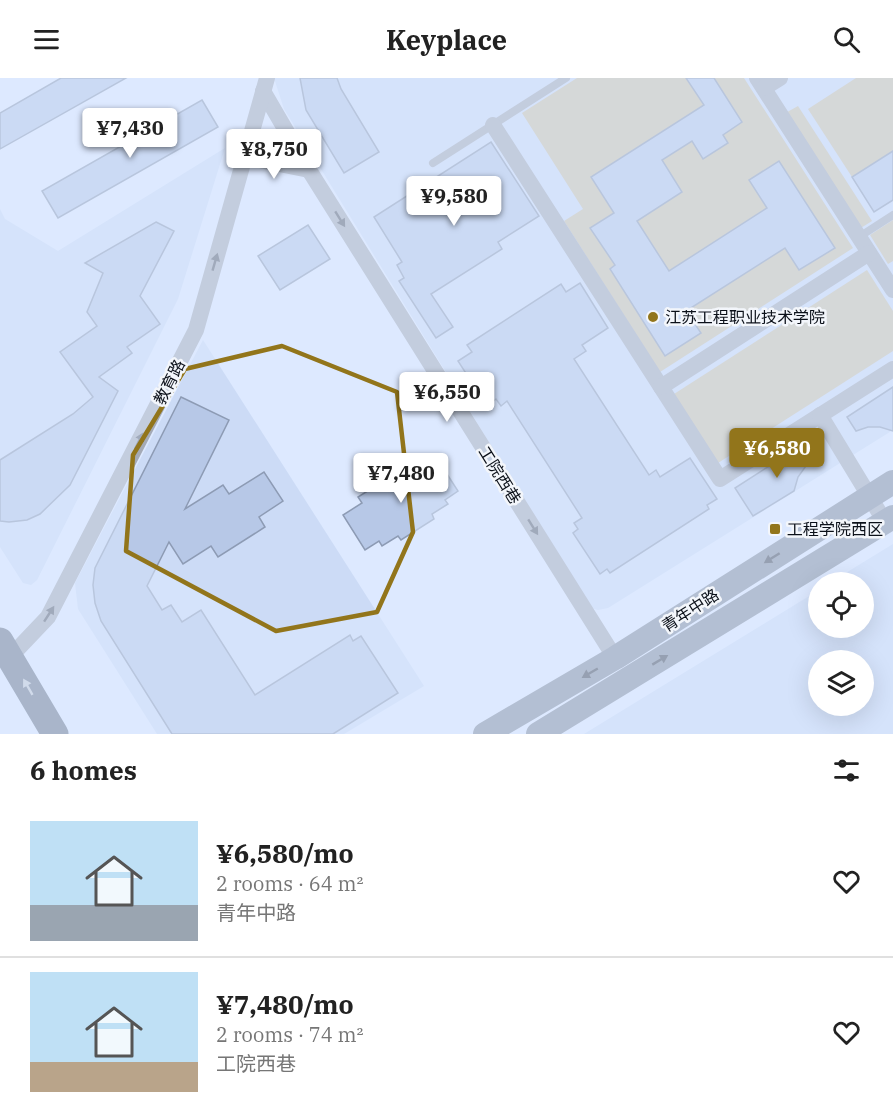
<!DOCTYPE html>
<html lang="en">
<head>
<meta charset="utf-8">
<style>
	:root { --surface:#fff; --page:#f6f6f6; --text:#222; --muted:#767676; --line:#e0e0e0; --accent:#92751b }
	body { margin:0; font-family:"IBM Plex Serif","Noto Sans SC",serif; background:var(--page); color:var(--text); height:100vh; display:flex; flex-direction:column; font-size:22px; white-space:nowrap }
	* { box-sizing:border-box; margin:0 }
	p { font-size:20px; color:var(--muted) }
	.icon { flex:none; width:33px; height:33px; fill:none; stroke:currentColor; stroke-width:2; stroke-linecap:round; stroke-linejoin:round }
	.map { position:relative; height:656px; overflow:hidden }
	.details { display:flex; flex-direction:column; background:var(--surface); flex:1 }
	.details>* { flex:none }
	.fabs { position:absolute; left:808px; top:494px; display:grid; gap:12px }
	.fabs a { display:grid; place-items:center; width:66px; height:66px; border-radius:50%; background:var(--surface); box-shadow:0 6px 24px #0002; font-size:30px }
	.price { position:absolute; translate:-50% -51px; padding:0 14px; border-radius:6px; background:#fff; color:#222; font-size:20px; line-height:39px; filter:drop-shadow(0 2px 3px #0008) }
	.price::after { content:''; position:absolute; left:50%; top:36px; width:18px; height:14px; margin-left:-9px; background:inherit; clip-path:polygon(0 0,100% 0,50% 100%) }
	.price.on { background:var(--accent); color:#fff }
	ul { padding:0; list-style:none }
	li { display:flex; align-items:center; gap:18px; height:150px; padding:0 30px }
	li+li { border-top:2px solid var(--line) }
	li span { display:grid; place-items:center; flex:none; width:168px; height:120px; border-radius:0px; color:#555 }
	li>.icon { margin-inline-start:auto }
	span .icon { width:72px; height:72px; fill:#fffc; stroke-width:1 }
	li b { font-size:26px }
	h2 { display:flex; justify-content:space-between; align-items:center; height:72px; padding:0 30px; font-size:26px }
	header { display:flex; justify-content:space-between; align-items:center; height:78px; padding:0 30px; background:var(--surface); font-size:27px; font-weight:800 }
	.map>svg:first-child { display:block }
	.built { fill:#ccdbf6; fill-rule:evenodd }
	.green { fill:#cdc3a8 }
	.building { fill:#b7c8e7; stroke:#8d9bb4; stroke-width:1.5 }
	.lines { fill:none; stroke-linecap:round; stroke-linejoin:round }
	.lane { stroke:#a4aab6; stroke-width:8 }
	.street { stroke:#a4aab6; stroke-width:16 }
	.secondary { stroke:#828c9d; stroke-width:24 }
	.primary { stroke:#6a768a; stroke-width:27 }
	.oneway { fill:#585d68 }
	.oneway2 { fill:#414854 }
	.oneway3 { fill:#c3c9d3 }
	.marked { fill:none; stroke:#92751b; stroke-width:4.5; stroke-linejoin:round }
	.poi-dot { fill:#92751b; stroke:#f3f6fb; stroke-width:2 }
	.labels { text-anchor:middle; stroke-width:5; stroke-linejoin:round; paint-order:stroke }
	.poi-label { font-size:16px; fill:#0b1019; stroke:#f3f6fb; text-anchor:start }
	.street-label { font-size:16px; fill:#0b1019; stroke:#f3f6fb }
</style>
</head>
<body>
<header><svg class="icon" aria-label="menu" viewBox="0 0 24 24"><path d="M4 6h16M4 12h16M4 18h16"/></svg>Keyplace<svg class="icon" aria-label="search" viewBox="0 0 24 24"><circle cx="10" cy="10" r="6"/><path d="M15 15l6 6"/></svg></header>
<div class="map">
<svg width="893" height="656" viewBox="0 0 893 656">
	<rect width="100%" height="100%" fill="#dde9ff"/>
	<!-- built -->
	<g class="built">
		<path d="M274 0H893V352L608 530 598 532 591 530 284 31Z"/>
		<path d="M225 70 178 221 37 502 31 507 23 505 0 469V131L5 141 58 173Z"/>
		<path d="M203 262 424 608 344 656H157L78 531 75 505Z"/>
		<path d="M893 466V656H584L819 512V549H864V504H831ZM819 582H864V627H819Z"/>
	</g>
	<!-- green -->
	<g class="green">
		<path d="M577 0H744L853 170 660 294 564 143 583 131 522 35Z"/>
		<path d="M856 0H893V73L852 99 808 31Z"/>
		<path d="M798 28 872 143 856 153 782 37Z"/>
		<path d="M893 142V183L888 186 870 157Z"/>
		<path d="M867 192 893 233V273L718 385 674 316Z"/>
	</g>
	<!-- building -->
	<g class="building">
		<path d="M61 0H126L0 71V35Z"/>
		<path d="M300 0H337L341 11 379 74 344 95 306 32Z"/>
		<path d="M686 0H714L742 44 723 57 728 65 703 81 692 63 662 82 682 114 637 143 669 193 767 130 749 102 779 83 835 170 799 192 785 170 686 233 701 255 665 278 610 191 615 187 590 150 614 135 591 99 704 27Z"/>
		<path d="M202 22 218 49 58 140 42 113Z"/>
		<path d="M491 64 539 138 498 164 502 171 431 216 453 249 436 260 399 203 404 200 397 187 402 184 374 139Z"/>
		<path d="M893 73V122L874 134 852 99Z"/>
		<path d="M156 144 174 153 140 218 160 246 127 269 132 275 99 299 118 313 70 407 40 436 27 442 9 444 0 443V382L73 336 93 319 60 274 97 248 87 234 103 195 85 185Z"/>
		<path d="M308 147 330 181 280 212 258 178Z"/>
		<path d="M580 205 608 250 582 267 586 273 574 281 649 397 656 392 660 399 690 380 717 421 707 427 709 431 610 495 607 491 600 496 573 455 578 451 574 445 582 440 507 323 501 328 496 321 487 328 458 283 472 274 467 267 561 206 566 214Z"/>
		<path d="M893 309V353L880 349H868L856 353 847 339Z"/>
		<path d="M181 319 229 342 185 431 223 407 229 416 264 394 283 423 259 439 265 449 218 479 211 468 183 486 169 464 147 508 162 532 171 527 182 544 201 532 255 617 350 557 353 563 361 558 398 615 333 656H172L101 543 95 525 93 507 95 490Z"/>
		<path d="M813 360 822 374 808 385 798 399 794 413 753 438 735 410Z"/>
		<path d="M436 379 458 413 445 422 448 426 432 436 434 441 401 462 398 458 382 468 379 463 365 472 343 437 362 425 358 419 415 383 419 390Z"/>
	</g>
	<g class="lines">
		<!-- lane -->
		<g class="lane">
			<path d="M433 85 566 0"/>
			<path d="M859 159 893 137"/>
		</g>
		<!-- street -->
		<g class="street">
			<path d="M757 0 893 212"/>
			<path d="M764 10 780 0"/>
			<path d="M263 13 309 92 615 580"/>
			<path d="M493 47 720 401 893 291"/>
			<path d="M245 79 309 92"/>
			<path d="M661 309 869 175"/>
			<path d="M820 337 885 444"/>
			<path d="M10 579 48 539 196 252 267 0"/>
		</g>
		<!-- secondary -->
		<g class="secondary">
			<path d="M485 656 615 580 893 404"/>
			<path d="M538 656 893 439"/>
		</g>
		<!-- primary -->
		<path class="primary" d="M0 563 55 656"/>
	</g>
	<!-- one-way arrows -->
	<defs><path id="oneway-solid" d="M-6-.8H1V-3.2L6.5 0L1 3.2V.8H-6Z" transform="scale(1.5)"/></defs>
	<g class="oneway">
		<use href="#oneway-solid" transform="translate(340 141) rotate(58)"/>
		<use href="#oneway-solid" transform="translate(215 184) rotate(-74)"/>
		<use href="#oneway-solid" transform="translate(139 363) rotate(-63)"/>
		<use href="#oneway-solid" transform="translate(533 449) rotate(58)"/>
		<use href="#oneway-solid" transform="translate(49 536) rotate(-57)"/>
	</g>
	<g class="oneway2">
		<use href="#oneway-solid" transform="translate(772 480) rotate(148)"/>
		<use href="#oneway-solid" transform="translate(660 582) rotate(-31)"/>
		<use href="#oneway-solid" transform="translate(590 595) rotate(150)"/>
	</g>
	<use class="oneway3" href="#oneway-solid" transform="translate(28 609) rotate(-120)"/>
	<!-- marked area -->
	<path d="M0 0H893V656H0ZM282 268 397 314 413 454 377 534 276 553 126 473 133 377 185 291Z" fill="#dde9ff" fill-opacity=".55" fill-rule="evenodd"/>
	<path class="marked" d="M282 268 397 314 413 454 377 534 276 553 126 473 133 377 185 291Z"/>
	<!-- markers -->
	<g class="poi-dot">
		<circle cx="653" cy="239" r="6"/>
		<rect x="769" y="445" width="12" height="12" rx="3"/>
	</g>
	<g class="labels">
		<!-- poi labels -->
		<g class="poi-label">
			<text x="665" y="245">江苏工程职业技术学院</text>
			<text x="787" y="457">工程学院西区</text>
		</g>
		<!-- street labels -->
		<g class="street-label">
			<text transform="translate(169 304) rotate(-63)" y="6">教育路</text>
			<text transform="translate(500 397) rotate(58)" y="6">工院西巷</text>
			<text transform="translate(690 532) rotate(-33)" y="6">青年中路</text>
		</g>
	</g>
</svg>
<div class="fabs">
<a><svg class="icon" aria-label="locate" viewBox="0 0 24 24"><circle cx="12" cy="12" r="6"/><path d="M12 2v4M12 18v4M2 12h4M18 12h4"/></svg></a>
<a><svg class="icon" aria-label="layers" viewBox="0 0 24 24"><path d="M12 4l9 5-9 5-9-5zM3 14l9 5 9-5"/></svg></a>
</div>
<b class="price" style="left:130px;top:81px">¥7,430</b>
<b class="price" style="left:274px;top:102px">¥8,750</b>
<b class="price" style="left:454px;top:149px">¥9,580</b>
<b class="price" style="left:447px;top:345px">¥6,550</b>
<b class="price on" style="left:777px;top:401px">¥6,580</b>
<b class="price" style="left:401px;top:426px">¥7,480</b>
</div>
<section class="details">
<h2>6 homes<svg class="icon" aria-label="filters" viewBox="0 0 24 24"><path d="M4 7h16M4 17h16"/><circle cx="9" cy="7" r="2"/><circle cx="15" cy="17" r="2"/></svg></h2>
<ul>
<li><span style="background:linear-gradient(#bfe0f5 70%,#9aa5b1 0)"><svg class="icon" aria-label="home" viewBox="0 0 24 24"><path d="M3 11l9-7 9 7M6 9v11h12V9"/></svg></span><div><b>¥6,580/mo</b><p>2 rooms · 64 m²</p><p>青年中路</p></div><svg class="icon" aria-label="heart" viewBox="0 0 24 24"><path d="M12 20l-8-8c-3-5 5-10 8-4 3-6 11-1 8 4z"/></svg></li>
<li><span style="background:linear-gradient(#bfe0f5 75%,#b9a48a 0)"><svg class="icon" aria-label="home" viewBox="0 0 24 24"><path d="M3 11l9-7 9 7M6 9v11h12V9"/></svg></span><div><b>¥7,480/mo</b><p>2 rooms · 74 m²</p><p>工院西巷</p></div><svg class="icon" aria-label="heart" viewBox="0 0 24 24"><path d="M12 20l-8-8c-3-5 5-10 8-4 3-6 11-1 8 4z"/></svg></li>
</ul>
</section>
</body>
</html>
